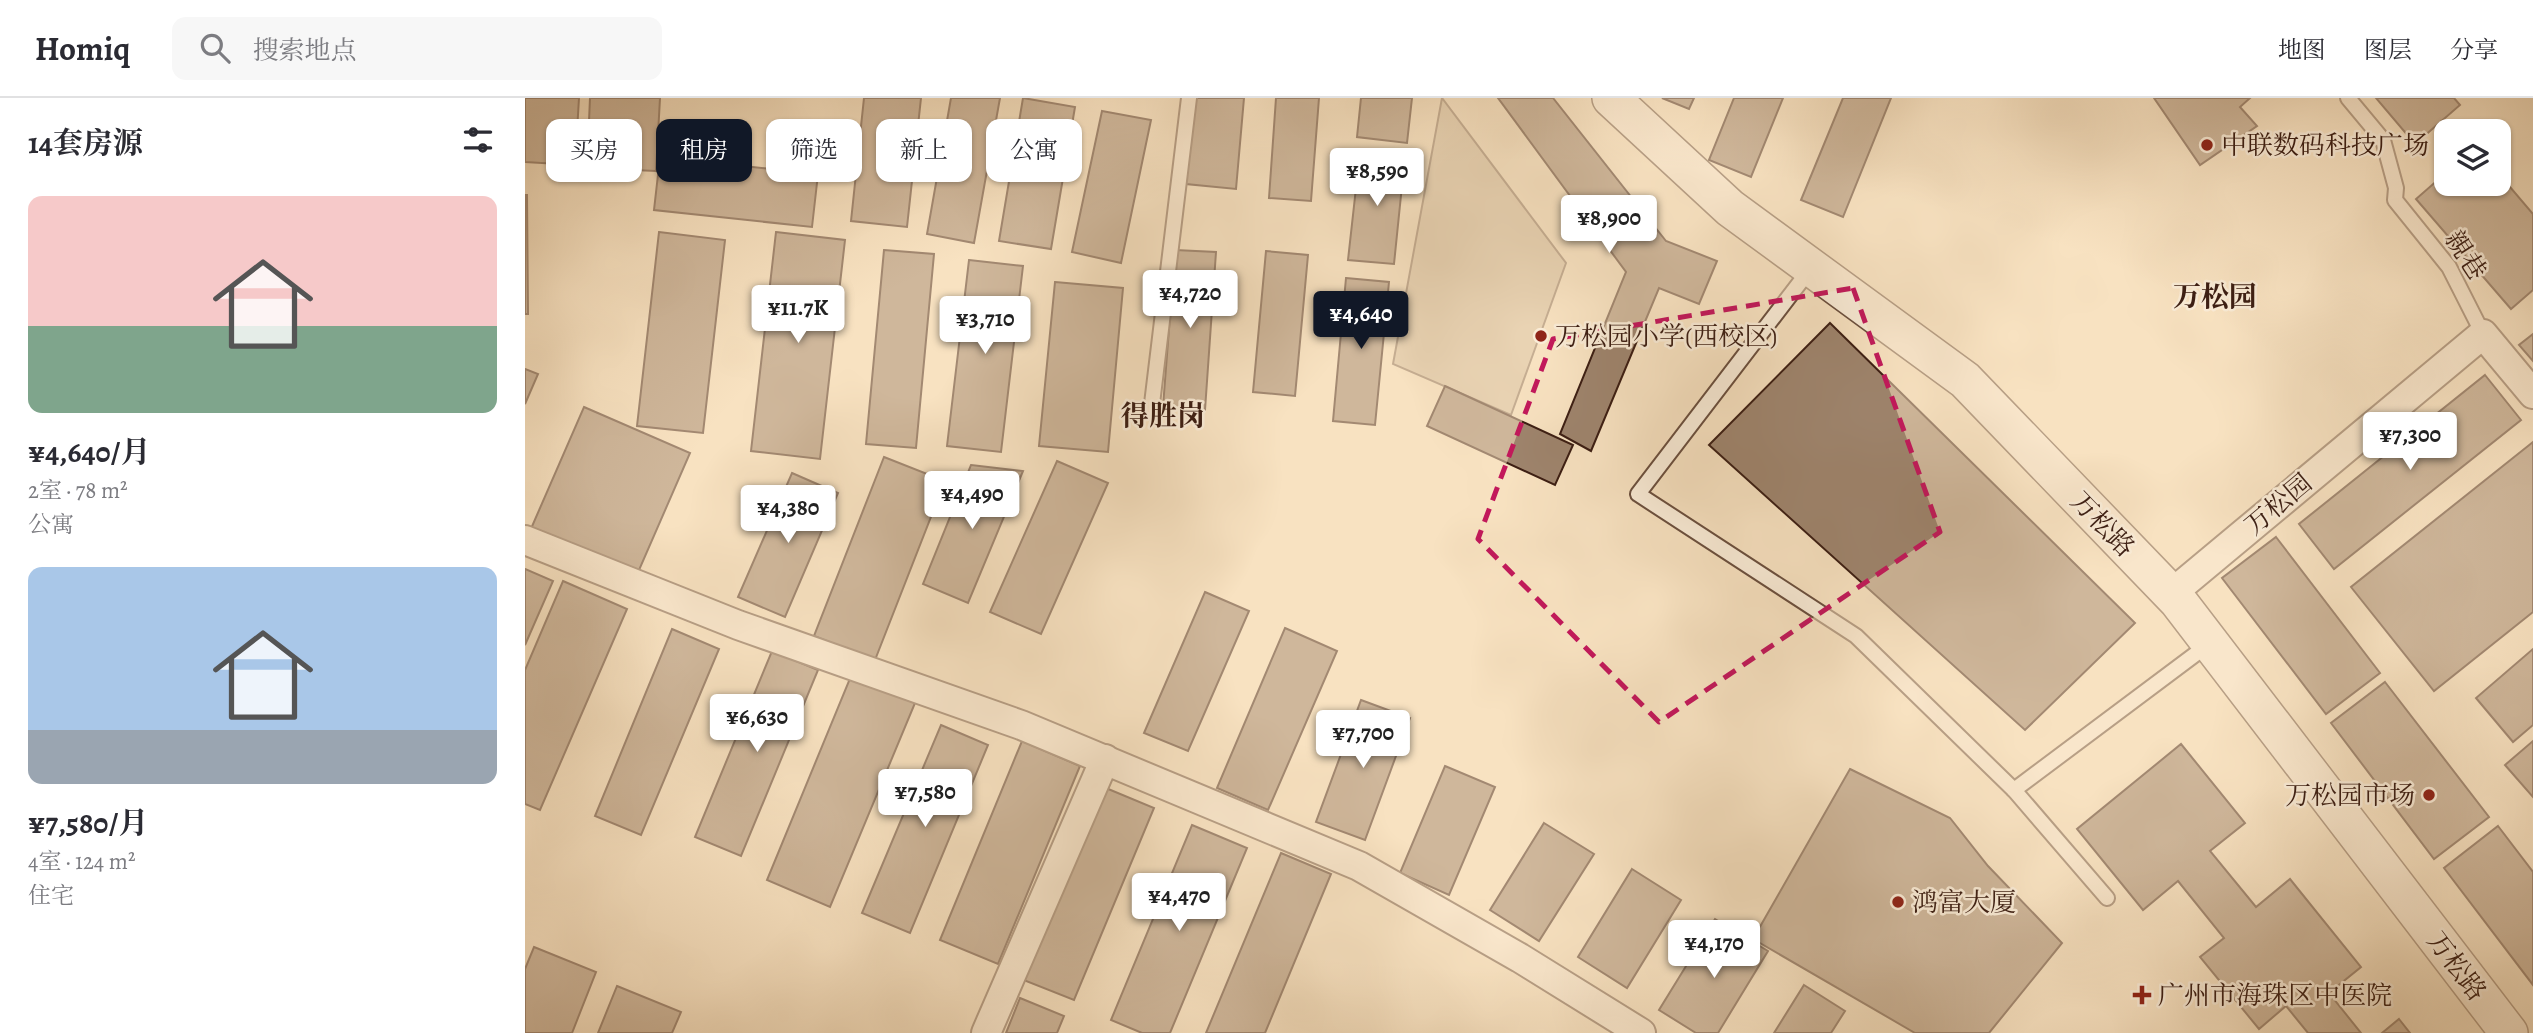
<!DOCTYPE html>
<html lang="zh">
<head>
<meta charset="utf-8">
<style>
	:root { --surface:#fff; --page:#f7f7f7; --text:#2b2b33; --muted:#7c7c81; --line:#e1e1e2; --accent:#111827 }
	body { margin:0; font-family:Alegreya,"Noto Serif SC",serif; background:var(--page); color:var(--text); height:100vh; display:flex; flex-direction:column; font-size:26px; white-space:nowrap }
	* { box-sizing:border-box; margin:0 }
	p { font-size:23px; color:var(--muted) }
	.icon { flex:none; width:38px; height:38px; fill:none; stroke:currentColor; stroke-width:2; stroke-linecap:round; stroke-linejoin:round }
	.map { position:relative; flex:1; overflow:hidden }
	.drawer { display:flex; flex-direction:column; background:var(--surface); width:525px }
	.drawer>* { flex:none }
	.guide { position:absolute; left:21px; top:21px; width:665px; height:63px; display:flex; gap:14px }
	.buttons { position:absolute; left:1909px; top:21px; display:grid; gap:14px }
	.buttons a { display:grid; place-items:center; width:77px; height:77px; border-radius:14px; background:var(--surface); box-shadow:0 2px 5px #0004; font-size:35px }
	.price { position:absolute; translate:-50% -60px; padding:0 16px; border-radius:7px; background:#fff; color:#222; font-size:23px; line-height:46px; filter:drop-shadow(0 2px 4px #0008) }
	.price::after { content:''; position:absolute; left:50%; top:42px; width:21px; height:16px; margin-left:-10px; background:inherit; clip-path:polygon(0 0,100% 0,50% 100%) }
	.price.selected { background:var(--accent); color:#fff }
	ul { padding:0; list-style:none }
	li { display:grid; align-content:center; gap:14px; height:371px; padding:0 28px }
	li span { display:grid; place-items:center; height:217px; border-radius:14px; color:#555 }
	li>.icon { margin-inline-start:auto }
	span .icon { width:126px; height:126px; fill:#fffc; stroke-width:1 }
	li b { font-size:30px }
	h2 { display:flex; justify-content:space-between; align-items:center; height:84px; padding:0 28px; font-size:30px }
	.pill { padding:0 24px; border-radius:14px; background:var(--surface); box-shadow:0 2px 5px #0004; font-size:24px; line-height:63px }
	.pill.selected { background:var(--accent); color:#fff }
	header { display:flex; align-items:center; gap:42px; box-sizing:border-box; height:98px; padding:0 35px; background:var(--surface); border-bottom:2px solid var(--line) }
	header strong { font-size:33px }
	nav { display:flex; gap:38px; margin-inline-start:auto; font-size:24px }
	.search { width:490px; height:63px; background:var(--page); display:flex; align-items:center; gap:18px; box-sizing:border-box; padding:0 24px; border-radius:14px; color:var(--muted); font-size:26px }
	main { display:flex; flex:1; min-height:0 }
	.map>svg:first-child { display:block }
	.green { fill:#d8c1a3; stroke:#8a705b; stroke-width:2 }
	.building { fill:#9e846d; stroke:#3c1e13; stroke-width:2 }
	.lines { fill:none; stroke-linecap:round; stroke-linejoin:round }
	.service-casing { stroke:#6b4f3e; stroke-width:18 }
	.minor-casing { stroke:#6b4f3e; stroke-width:32 }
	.tertiary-casing { stroke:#6b4f3e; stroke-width:40 }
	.service { stroke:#faecd7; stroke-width:14 }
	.minor { stroke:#faecd7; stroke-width:28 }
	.tertiary { stroke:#faecd7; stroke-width:37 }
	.marked { fill:none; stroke:#c2185b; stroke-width:5; stroke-dasharray:14 9; stroke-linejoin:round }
	.poi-dot { fill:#8f2418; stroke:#faecd7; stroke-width:2.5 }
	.labels { text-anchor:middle; stroke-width:5; stroke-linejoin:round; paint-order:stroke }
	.poi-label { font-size:26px; fill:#3c1e13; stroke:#faecd7; text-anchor:start }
	.street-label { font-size:26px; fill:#3c1e13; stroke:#faecd7 }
	.neighbourhood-label { font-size:28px; font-weight:bold; fill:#3c1e13; stroke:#faecd7 }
</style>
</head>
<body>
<header>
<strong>Homiq</strong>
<div class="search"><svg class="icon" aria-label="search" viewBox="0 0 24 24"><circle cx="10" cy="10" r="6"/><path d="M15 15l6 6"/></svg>搜索地点</div>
<nav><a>地图</a><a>图层</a><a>分享</a></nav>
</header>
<main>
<section class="drawer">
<h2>14套房源<svg class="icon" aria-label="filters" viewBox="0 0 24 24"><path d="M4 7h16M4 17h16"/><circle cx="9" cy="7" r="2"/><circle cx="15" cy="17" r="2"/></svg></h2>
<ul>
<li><span style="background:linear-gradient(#f6c9c9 60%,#7fa58c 0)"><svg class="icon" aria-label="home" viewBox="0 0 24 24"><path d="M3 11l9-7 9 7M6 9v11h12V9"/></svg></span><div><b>¥4,640/月</b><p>2室 · 78 m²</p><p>公寓</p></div></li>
<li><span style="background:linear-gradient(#a9c7e8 75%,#9aa5b1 0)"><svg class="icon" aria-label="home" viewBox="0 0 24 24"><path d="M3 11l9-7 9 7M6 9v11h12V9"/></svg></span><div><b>¥7,580/月</b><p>4室 · 124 m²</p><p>住宅</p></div></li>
</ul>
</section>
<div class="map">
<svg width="2008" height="935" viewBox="0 0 2008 935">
	<rect width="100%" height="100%" fill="#f8e2c1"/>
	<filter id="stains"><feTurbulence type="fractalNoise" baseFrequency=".00286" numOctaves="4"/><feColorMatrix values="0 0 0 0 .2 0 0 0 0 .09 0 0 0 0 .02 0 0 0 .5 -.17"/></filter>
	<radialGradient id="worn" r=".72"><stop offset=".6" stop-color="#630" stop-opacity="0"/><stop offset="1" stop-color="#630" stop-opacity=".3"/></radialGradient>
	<!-- green -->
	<path class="green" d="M917 0 1041 165 986 317 868 266Z"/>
	<!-- building -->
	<g class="building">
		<path d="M0 0H54L50 67 0 64Z"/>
		<path d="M65 0H135L131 73 62 70Z"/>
		<path d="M339 0H396L382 129 326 123Z"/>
		<path d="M426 0H475L449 145 402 136Z"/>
		<path d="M498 0 550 9 526 151 474 143Z"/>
		<path d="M669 0H719L711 91 661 86Z"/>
		<path d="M751 0H794L786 103 744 100Z"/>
		<path d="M836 0H887L882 45 832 39Z"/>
		<path d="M973 0H1028L1141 143 1192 163 1174 206 1134 190 1066 353 1035 336 1101 174Z"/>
		<path d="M1137 0H1169L1164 11Z"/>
		<path d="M1209 0H1258L1226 79 1184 62Z"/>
		<path d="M1318 0H1366L1318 119 1276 102Z"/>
		<path d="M1629 0H1725L1715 9 1732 28 1675 67Z"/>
		<path d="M1851 0H1929L1935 7 1890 46Z"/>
		<path d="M577 13 626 22 596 165 547 154Z"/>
		<path d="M835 54 880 58 869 166 823 162Z"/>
		<path d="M135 59 293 76 287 129 129 112Z"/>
		<path d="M1922 74V86H1974V76L2008 116V192L1986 211 1891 101Z"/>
		<path d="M0 97H2L3 216H0Z"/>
		<path d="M134 134 200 142 178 335 112 328Z"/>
		<path d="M251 134 320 142 295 361 226 353Z"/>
		<path d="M359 152 409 156 391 350 341 346Z"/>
		<path d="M650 152 691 154 680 312 638 309Z"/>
		<path d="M741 153 783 157 770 298 728 294Z"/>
		<path d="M444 162 498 168 476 354 422 348Z"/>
		<path d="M821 180 864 184 850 327 808 323Z"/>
		<path d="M530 184 598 190 583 354 514 348Z"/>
		<path d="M1305 225 1610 525 1500 632 1184 347Z"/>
		<path d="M2008 236V263L1994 247Z"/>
		<path d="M0 271 13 276 0 306Z"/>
		<path d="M1960 277 1996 322 1809 471 1774 426Z"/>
		<path d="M920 288 1048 347 1030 387 902 328Z"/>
		<path d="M59 309 165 355 111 479 5 433Z"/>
		<path d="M2008 344V514L1909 593 1826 489Z"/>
		<path d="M359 359 420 383 350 562 289 538Z"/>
		<path d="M532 363 583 385 516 536 465 514Z"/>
		<path d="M446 367 498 373 443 505 398 486Z"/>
		<path d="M267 375 313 395 260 519 213 499Z"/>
		<path d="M1751 439 1855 575 1801 616 1697 480Z"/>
		<path d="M0 471 28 483 0 547Z"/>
		<path d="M38 483 102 511 15 712 0 706V572Z"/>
		<path d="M680 494 724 513 663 653 619 635Z"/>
		<path d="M760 530 812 553 743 712 692 690Z"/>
		<path d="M147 531 194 551 116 737 70 718Z"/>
		<path d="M2008 551V627L1988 644 1951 600Z"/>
		<path d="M247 553 293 572 216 758 170 739Z"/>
		<path d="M326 578 390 605 305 809 242 782Z"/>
		<path d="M1860 584 1964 719 1909 761 1806 625Z"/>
		<path d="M836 602 885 620 840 742 791 724Z"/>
		<path d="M416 627 463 647 385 835 337 815Z"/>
		<path d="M497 643 555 668 473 866 415 842Z"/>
		<path d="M2008 643V699L1980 667Z"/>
		<path d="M1656 646 1720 725 1685 753 1731 809 1765 781 1836 869 1804 895 1836 935H1783L1761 908 1734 931 1675 859 1699 840 1653 783 1618 812 1552 731Z"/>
		<path d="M920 668 970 689 924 797 875 775Z"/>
		<path d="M1325 671 1425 720 1463 768 1537 845 1464 935H1390L1228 841Z"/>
		<path d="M576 688 629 710 549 902 496 881Z"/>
		<path d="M1019 725 1069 756 1014 843 965 812Z"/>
		<path d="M667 727 722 750 645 935H617L586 922Z"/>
		<path d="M1973 728 2008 774V887L1919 770Z"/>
		<path d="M756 755 806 776 740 935H681Z"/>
		<path d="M1107 771 1156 802 1102 890 1053 859Z"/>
		<path d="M1190 821 1243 853 1193 935H1171L1134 912Z"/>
		<path d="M9 849 71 874 47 935H0V871Z"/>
		<path d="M1279 887 1320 913 1306 935H1249Z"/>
		<path d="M92 888 156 914 147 935H73Z"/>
		<path d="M495 900 539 918 532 935H481Z"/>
		<path d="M1874 921 1885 935H1857Z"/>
	</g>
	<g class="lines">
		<defs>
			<g id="service">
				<path d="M1823 0 1858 42 1871 90 1870 102 1924 169 1958 236"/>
				<path d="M1286 170 1113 396 1331 538 1489 692 1582 800"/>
				<path d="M626 314 664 0"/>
				<path d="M1489 692 1684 546"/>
			</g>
			<g id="minor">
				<path d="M0 442 213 527 496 627 834 768 995 860 1116 935"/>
				<path d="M1646 496 1958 236 2008 296"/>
				<path d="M461 935 580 661"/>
			</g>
			<path id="tertiary" d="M1086 0 1205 110 1440 282 1653 503 1984 935"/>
		</defs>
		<!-- service casing -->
		<use href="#service" class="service-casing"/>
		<!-- minor casing -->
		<use href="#minor" class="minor-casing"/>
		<!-- tertiary casing -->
		<use href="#tertiary" class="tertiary-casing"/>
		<!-- service -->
		<use href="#service" class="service"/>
		<!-- minor -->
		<use href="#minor" class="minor"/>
		<!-- tertiary -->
		<use href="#tertiary" class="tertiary"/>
	</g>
	<!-- marked area -->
	<path d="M0 0H2008V935H0ZM1328 190 1415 434 1134 624 953 441 1028 241Z" fill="#f8e2c1" fill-opacity=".55" fill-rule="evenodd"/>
	<path class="marked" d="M1328 190 1415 434 1134 624 953 441 1028 241Z"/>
	<!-- markers -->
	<g class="poi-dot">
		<circle cx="1682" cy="47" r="7"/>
		<circle cx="1016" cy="238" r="7"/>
		<circle cx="1904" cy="697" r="7"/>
		<circle cx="1373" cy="804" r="7"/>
		<path d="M1613.5 886.5h7v7h7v7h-7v7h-7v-7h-7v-7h7z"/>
	</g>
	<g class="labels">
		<!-- poi labels -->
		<g class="poi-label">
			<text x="1696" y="56">中联数码科技广场</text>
			<text x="1030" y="247">万松园小学(西校区)</text>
			<text x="1890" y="706" text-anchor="end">万松园市场</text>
			<text x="1387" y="813">鸿富大厦</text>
			<text x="1633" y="906">广州市海珠区中医院</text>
		</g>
		<!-- street labels -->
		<g class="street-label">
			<text transform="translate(1941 157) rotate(57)" y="9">親巷</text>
			<text transform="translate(1753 406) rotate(-40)" y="9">万松园</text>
			<text transform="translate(1578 426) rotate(46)" y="9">万松路</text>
			<text transform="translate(1932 868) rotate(53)" y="9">万松路</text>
		</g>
		<!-- neighbourhood labels -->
		<g class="neighbourhood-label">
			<text x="1690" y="208">万松园</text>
			<text x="638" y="327">得胜岗</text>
		</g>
	</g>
	<rect width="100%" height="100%" filter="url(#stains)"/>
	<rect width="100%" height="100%" fill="url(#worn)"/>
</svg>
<div class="buttons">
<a><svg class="icon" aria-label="layers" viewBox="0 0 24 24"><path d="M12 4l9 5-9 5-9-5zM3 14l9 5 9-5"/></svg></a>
</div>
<b class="price" style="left:852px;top:110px">¥8,590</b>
<b class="price" style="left:1084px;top:157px">¥8,900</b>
<b class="price" style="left:665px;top:232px">¥4,720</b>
<b class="price" style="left:273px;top:247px">¥11.7K</b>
<b class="price selected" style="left:836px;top:253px">¥4,640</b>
<b class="price" style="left:460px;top:258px">¥3,710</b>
<b class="price" style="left:1885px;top:374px">¥7,300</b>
<b class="price" style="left:447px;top:433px">¥4,490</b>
<b class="price" style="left:263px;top:447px">¥4,380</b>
<b class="price" style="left:232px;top:656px">¥6,630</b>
<b class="price" style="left:838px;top:672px">¥7,700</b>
<b class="price" style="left:400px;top:731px">¥7,580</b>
<b class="price" style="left:654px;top:835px">¥4,470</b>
<b class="price" style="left:1189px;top:882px">¥4,170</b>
<div class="guide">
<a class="pill">买房</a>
<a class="pill selected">租房</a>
<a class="pill">筛选</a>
<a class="pill">新上</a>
<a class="pill">公寓</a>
</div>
</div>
</main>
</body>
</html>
